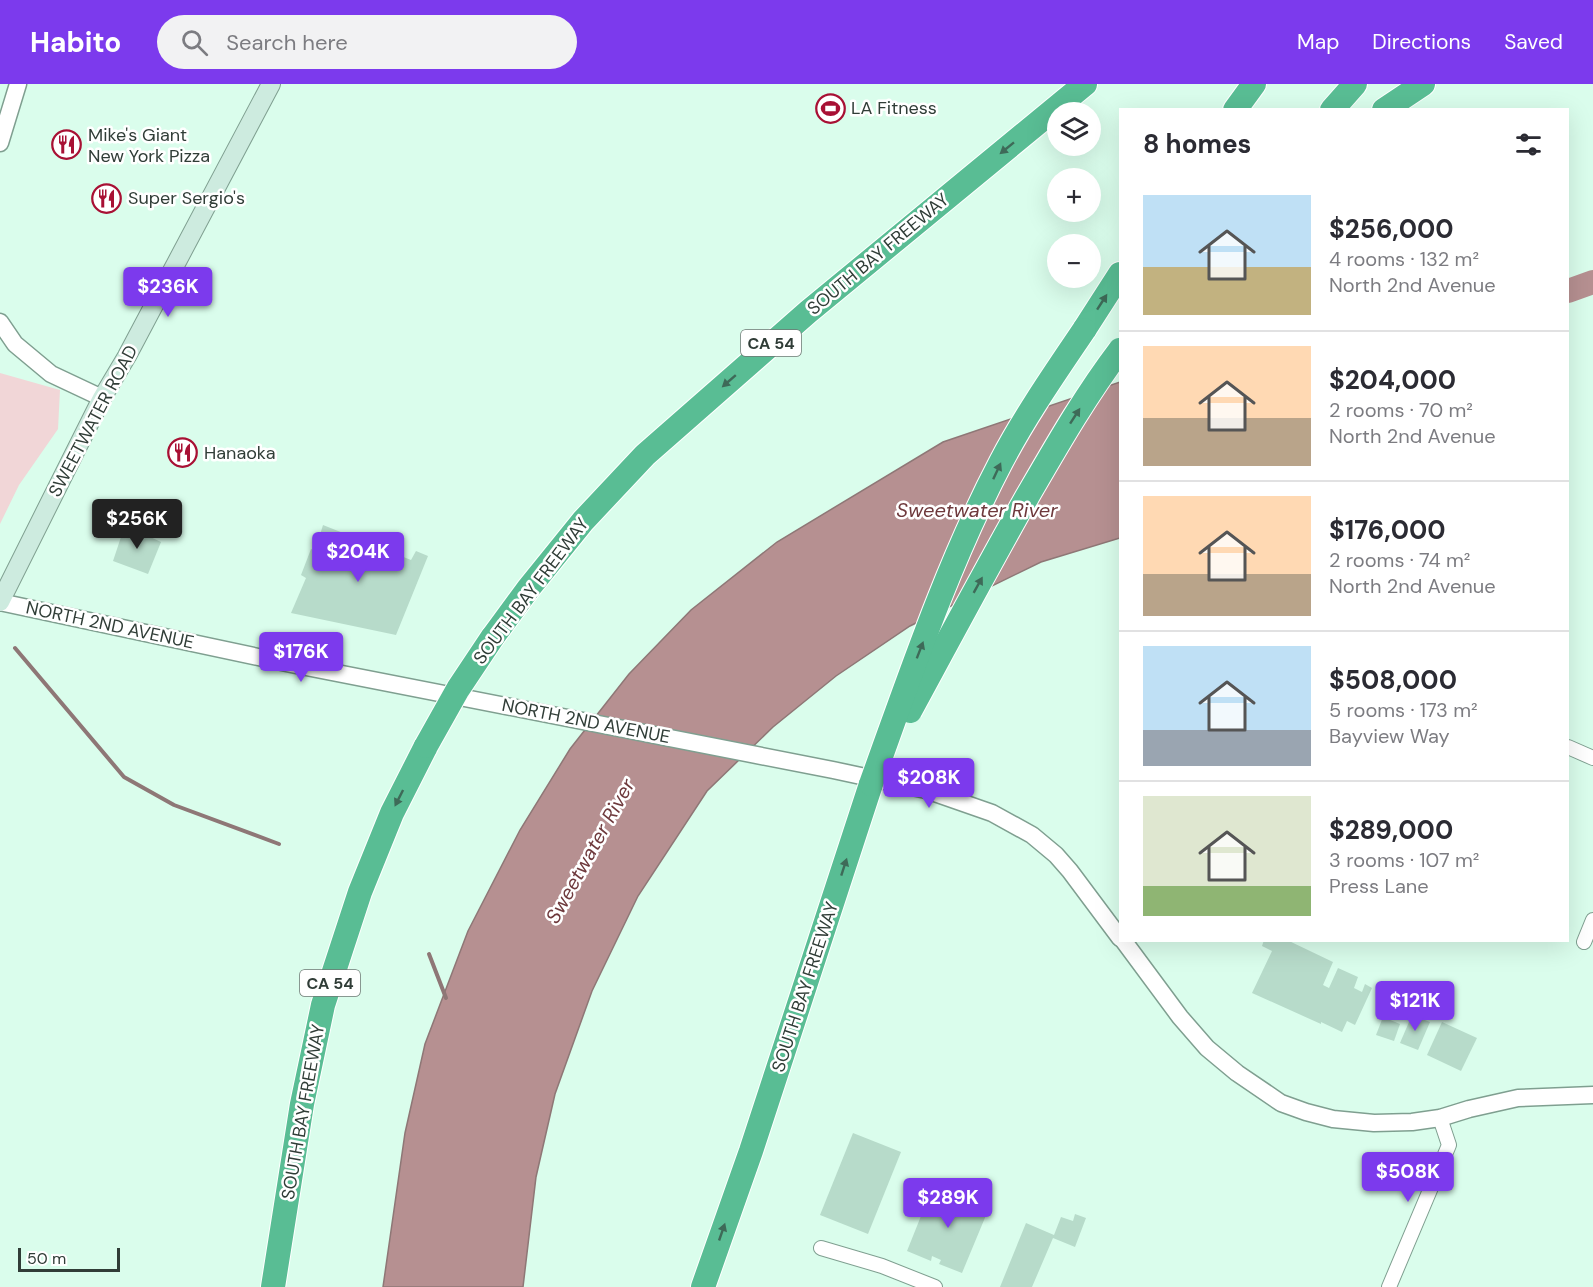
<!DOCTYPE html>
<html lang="en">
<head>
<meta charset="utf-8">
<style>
	:root { --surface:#fff; --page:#f2f2f3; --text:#2b2b33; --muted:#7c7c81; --line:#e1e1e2; --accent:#7c3aed }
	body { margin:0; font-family:"DM Sans",sans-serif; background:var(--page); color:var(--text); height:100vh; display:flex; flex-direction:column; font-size:22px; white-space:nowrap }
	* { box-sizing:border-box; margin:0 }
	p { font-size:20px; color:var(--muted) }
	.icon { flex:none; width:33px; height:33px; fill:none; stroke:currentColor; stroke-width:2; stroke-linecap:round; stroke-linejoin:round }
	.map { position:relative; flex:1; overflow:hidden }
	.panel { position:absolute; left:1119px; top:24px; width:450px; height:834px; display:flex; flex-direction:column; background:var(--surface); border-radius:0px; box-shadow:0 6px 24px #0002 }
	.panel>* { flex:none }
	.buttons { position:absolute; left:1047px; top:18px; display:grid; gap:12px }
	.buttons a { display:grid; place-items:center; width:54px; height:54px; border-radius:50%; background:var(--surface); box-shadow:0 6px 24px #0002; font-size:30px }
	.scale { position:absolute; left:18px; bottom:15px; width:102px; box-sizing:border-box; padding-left:6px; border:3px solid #303d37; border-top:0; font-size:16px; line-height:21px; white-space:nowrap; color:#303d37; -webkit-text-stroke:4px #fff; paint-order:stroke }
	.price { position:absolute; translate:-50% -51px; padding:0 14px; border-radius:6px; background:var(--accent); color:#fff; font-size:20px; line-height:39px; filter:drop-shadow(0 2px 3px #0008) }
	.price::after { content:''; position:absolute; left:50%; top:36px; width:18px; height:14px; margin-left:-9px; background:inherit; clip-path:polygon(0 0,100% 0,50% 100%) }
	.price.active { background:#222; color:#fff }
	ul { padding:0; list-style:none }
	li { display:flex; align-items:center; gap:18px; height:150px; padding:0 24px }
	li+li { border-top:2px solid var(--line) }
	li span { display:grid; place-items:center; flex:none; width:168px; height:120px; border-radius:0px; color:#555 }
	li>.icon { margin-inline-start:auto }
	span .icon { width:72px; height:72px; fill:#fffc; stroke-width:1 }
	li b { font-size:26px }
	h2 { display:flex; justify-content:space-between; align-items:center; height:72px; padding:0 24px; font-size:26px }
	header { display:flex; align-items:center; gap:36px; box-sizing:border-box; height:84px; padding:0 30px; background:var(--accent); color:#fff }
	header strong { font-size:28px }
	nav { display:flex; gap:33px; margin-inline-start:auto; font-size:21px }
	.search { width:420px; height:54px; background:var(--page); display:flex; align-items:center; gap:15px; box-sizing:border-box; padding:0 21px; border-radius:33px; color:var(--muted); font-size:22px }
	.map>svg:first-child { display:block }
	.green { fill:#f1d6d7 }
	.water { fill:#b69091; stroke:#8e7776; stroke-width:1.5 }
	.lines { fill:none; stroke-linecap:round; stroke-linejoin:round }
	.stream { stroke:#8e7776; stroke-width:4 }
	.river { stroke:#b69091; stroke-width:24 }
	.building { fill:#b7dbca }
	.minor-casing { stroke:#7f9f90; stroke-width:16 }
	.tertiary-casing { stroke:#7f9f90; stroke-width:19 }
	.secondary-casing { stroke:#7f9f90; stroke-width:20 }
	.motorway-casing { stroke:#fff; stroke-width:26 }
	.minor { stroke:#fff; stroke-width:14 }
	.tertiary { stroke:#fff; stroke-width:16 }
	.secondary { stroke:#cdebdf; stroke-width:18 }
	.motorway { stroke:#59bd94; stroke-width:24 }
	.motorway-bridge-casing { stroke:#fff; stroke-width:26; stroke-linecap:butt }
	.motorway-bridge { stroke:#59bd94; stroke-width:24 }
	.oneway { fill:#3e6a58 }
	.labels { text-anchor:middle; stroke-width:5; stroke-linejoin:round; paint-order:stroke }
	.shield { fill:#fff; stroke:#6e7773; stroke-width:1.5 }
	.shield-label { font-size:16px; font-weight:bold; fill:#303d37 }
	.poi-label { font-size:18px; fill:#303d37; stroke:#fff; text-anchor:start }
	.street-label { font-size:18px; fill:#303d37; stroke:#fff }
	.water-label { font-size:20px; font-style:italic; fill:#6e393c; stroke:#fff }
</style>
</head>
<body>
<header>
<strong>Habito</strong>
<div class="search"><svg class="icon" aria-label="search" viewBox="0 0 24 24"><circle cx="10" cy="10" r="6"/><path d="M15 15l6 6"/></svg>Search here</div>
<nav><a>Map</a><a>Directions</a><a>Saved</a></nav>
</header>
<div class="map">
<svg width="1593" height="1203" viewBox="0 0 1593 1203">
	<rect width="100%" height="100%" fill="#dafdec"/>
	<!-- green -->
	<path class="green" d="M0 289 60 306 58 345 19 401 0 440Z"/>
	<!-- water -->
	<path class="water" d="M1120 298V454L1041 478 910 542 836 592 773 643 707 707 638 812 592 907 555 1010 536 1093 523 1203H383L405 1049 425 960 468 847 520 746 570 665 629 590 691 526 777 458 943 358Z"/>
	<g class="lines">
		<!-- stream -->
		<g class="stream">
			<path d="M15 564 124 693 174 721 279 760"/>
			<path d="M429 870 446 914"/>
		</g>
		<!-- river -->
		<path class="river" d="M1568 207 1593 198"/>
	</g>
	<!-- building -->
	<g class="building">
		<path d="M125 441 161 458 148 490 113 477Z"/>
		<path d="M323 441 411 476 416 467 428 472 396 551 291 529 306 494 301 491 311 465 315 467Z"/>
		<path d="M1264 856H1287L1333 878 1323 901 1329 904 1338 884 1358 893 1354 904 1362 908 1365 900 1372 904 1355 941 1347 937 1342 948 1321 938V940L1252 909 1272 867 1262 862Z"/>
		<path d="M1412 931 1430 938 1418 966 1400 959Z"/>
		<path d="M1383 933 1400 940 1394 957 1376 951Z"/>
		<path d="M1442 938 1477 954 1461 987 1427 971Z"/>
		<path d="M853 1049 901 1068 868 1150 820 1131Z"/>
		<path d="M933 1102 989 1124 962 1189 939 1180 941 1176 932 1172 931 1177 907 1167Z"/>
		<path d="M1075 1130 1086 1134 1075 1163 1053 1154 1032 1203H1000L1026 1139 1054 1151 1061 1133 1073 1137Z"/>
	</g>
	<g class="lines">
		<defs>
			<g id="minor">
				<path d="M1568 663 1593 674"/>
				<path d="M1584 858 1593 836"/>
				<path d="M821 1164 882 1182 935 1203"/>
				<path d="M1389 1203 1449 1061 1440 1034"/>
			</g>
			<g id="tertiary">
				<path d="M0 59 18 0"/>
				<path d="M0 238 15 260 51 290 102 314"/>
				<path d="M0 518 291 580 833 686 926 706 992 729 1032 751 1056 771 1070 787 1120 854"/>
				<path d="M1123 856 1180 933 1207 964 1237 989 1281 1019 1306 1028 1333 1035 1374 1039 1412 1038 1440 1034 1469 1025 1518 1014 1593 1011"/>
			</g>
			<path id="secondary" d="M0 518 102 314 127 272 271 0"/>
			<g id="motorway">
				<path d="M1235 26 1254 0"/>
				<path d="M1332 26 1355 0"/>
				<path d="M1384 26 1423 0"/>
				<path d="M1084 246 1120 190"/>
				<path d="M492 554 528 505 583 437 645 371 808 228 1085 0"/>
				<path d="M273 1203 302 1020 323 921 360 808 392 729 426 662"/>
				<path d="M703 1203 751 1067 871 700"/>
			</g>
		</defs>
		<!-- minor casing -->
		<use href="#minor" class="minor-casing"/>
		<!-- tertiary casing -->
		<use href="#tertiary" class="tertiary-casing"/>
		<!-- secondary casing -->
		<use href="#secondary" class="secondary-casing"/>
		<!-- motorway casing -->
		<use href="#motorway" class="motorway-casing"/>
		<!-- minor -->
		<use href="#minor" class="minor"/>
		<!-- tertiary -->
		<use href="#tertiary" class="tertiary"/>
		<!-- secondary -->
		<use href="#secondary" class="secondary"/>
		<!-- motorway -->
		<use href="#motorway" class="motorway"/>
		<defs>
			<g id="motorway-bridge">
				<path d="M910 627C949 555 987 484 1027 413 1056 363 1085 312 1120 266"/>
				<path d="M426 662 458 605 492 554"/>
				<path d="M871 700C910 592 948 479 1001 378 1025 332 1055 289 1084 246"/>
			</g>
		</defs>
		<!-- motorway-bridge casing -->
		<use href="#motorway-bridge" class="motorway-bridge-casing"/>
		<!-- motorway-bridge -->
		<use href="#motorway-bridge" class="motorway-bridge"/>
	</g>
	<!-- one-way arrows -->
	<defs><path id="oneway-solid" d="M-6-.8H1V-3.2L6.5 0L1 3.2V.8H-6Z" transform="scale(1.5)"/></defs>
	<g class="oneway">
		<use href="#oneway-solid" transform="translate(1007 64) rotate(141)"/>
		<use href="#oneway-solid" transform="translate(1102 218) rotate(-57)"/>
		<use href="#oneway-solid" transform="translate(729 297) rotate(139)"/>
		<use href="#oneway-solid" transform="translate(1075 332) rotate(-57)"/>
		<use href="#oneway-solid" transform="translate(997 387) rotate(-65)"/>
		<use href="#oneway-solid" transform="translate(978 501) rotate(-61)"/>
		<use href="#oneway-solid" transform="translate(920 566) rotate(-69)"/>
		<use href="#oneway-solid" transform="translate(399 714) rotate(117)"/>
		<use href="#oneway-solid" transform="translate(844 783) rotate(-72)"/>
		<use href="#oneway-solid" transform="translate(722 1148) rotate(-71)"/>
	</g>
	<!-- icons -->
	<defs>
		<symbol id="stadium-ring" viewBox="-11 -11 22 22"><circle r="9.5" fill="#fff" stroke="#a81034" stroke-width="1.5"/><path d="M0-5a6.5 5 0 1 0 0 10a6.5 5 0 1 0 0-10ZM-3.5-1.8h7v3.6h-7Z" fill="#a81034"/></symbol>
		<symbol id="restaurant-ring" viewBox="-11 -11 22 22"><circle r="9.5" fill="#fff" stroke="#a81034" stroke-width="1.5"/><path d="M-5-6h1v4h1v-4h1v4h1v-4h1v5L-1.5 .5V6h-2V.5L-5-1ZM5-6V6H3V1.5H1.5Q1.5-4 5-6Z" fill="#a81034"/></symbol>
	</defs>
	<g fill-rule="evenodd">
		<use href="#stadium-ring" x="814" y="8" width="33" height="33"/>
		<use href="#restaurant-ring" x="50" y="44" width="33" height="33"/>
		<use href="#restaurant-ring" x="90" y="98" width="33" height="33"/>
		<use href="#restaurant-ring" x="166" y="352" width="33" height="33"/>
	</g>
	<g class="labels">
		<!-- shield labels -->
		<g class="shield">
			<rect x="741" y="246" width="60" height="26" rx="4.5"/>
			<rect x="300" y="886" width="60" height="26" rx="4.5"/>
		</g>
		<g class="shield-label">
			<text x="771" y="265">CA 54</text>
			<text x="330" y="905">CA 54</text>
		</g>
		<!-- poi labels -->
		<g class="poi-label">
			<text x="851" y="30">LA Fitness</text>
			<text x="88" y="57">Mike's Giant<tspan x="88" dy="21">New York Pizza</tspan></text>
			<text x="128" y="120">Super Sergio's</text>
			<text x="204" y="375">Hanaoka</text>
		</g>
		<!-- street labels -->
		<g class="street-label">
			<text transform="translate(878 170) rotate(-40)" y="6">SOUTH BAY FREEWAY</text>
			<text transform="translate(93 337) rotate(-62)" y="6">SWEETWATER ROAD</text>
			<text transform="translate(531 507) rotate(-53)" y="6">SOUTH BAY FREEWAY</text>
			<text transform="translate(110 541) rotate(12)" y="6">NORTH 2ND AVENUE</text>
			<text transform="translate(586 637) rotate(11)" y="6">NORTH 2ND AVENUE</text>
			<text transform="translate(805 903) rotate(-72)" y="6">SOUTH BAY FREEWAY</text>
			<text transform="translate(303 1028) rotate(-80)" y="6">SOUTH BAY FREEWAY</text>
		</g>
		<!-- water labels -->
		<g class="water-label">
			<text x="977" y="433">Sweetwater River</text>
			<text transform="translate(590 767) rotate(-61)" y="7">Sweetwater River</text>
		</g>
	</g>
</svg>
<div class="buttons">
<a><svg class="icon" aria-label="layers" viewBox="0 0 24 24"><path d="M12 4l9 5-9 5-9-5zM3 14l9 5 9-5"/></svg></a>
<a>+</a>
<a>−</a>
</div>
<div class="scale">50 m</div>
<b class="price" style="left:168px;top:234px">$236K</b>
<b class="price active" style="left:137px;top:466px">$256K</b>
<b class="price" style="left:358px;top:499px">$204K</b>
<b class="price" style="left:301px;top:599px">$176K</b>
<b class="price" style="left:929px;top:725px">$208K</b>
<b class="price" style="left:1415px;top:948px">$121K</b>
<b class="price" style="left:1408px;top:1119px">$508K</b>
<b class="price" style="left:948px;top:1145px">$289K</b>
<section class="panel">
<h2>8 homes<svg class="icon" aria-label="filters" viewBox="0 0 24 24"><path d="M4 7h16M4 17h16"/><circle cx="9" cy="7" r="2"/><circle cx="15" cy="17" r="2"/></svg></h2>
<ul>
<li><span style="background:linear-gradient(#bfe0f5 60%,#c2b280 0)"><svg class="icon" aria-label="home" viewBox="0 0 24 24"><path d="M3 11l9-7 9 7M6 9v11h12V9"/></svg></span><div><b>$256,000</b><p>4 rooms · 132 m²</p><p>North 2nd Avenue</p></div></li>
<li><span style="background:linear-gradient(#ffd9b3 60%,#b9a48a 0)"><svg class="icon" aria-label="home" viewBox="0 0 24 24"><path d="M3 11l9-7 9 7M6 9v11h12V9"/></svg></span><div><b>$204,000</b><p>2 rooms · 70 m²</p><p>North 2nd Avenue</p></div></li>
<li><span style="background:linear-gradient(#ffd9b3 65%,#b9a48a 0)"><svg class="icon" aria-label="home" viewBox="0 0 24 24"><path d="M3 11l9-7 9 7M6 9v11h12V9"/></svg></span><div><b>$176,000</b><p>2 rooms · 74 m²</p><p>North 2nd Avenue</p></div></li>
<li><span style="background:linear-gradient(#bfe0f5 70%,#9aa5b1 0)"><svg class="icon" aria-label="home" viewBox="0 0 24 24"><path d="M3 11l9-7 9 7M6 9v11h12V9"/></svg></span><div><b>$508,000</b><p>5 rooms · 173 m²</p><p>Bayview Way</p></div></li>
<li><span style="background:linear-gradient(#dfe7d0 75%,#8fb573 0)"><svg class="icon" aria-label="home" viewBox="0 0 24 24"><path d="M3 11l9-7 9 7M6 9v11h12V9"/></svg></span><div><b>$289,000</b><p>3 rooms · 107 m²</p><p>Press Lane</p></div></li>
</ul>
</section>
</div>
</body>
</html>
